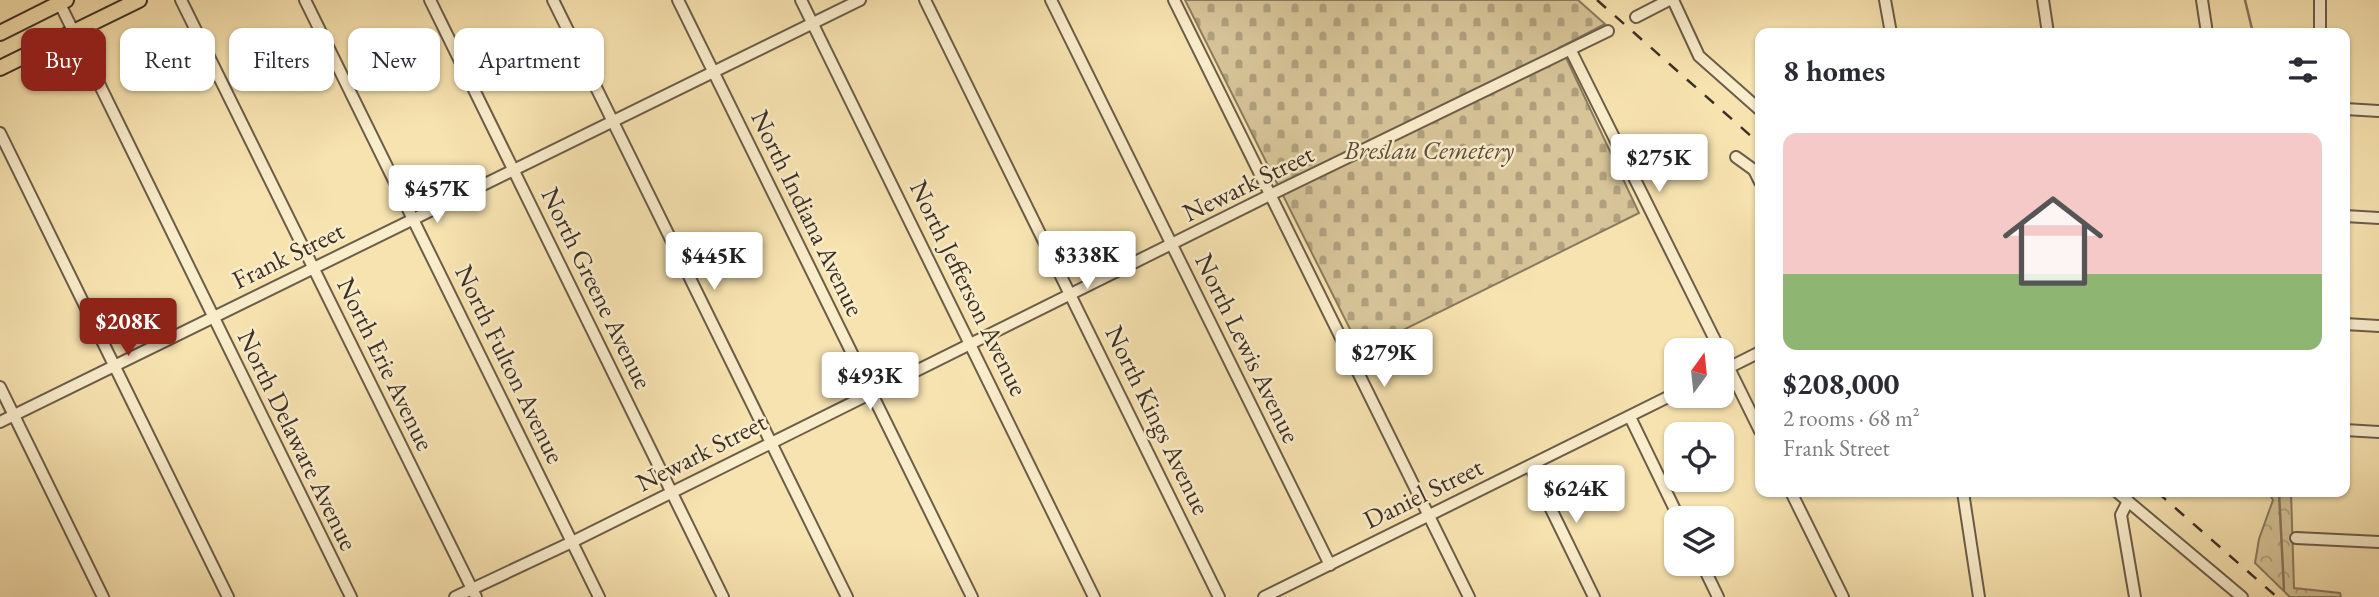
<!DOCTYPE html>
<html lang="en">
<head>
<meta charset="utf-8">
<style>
	:root { --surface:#fff; --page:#f2f2f3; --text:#2b2b33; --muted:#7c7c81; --accent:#8f2418 }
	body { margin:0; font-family:"EB Garamond",serif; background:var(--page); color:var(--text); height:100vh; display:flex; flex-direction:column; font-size:26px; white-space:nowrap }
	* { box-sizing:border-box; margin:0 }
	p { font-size:23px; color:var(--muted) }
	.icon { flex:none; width:38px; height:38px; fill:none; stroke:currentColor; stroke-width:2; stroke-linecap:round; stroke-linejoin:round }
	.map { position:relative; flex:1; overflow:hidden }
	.details { position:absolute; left:1755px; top:28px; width:595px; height:469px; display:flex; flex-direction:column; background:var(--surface); border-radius:14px; box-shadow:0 2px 5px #0004 }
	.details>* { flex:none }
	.guide { position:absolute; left:21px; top:28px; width:665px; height:63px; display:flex; gap:14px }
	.needle { width:46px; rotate:15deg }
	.controls { position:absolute; left:1664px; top:338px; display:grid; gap:14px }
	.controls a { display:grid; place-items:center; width:70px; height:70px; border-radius:14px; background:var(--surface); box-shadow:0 2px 5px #0004; font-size:35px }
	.price { position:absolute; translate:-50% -60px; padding:0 16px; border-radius:7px; background:#fff; color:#222; font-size:23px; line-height:46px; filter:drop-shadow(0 2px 4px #0008) }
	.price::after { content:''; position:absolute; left:50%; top:42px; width:21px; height:16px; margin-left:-10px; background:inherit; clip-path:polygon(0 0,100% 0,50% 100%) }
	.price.active { background:var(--accent); color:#fff }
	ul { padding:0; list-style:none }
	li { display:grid; align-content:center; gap:14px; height:371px; padding:0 28px }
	li span { display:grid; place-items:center; height:217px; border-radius:14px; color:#555 }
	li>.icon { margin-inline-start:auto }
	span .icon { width:126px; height:126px; fill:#fffc; stroke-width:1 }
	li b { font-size:30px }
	h2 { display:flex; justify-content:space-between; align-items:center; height:84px; padding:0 28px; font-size:30px }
	.chip { padding:0 24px; border-radius:14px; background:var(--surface); box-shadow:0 2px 5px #0004; font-size:24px; line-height:63px }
	.chip.active { background:var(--accent); color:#fff }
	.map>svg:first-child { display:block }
	.forest { fill:url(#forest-crowns); stroke:#8a7a60; stroke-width:2 }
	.cemetery { fill:url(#cemetery-stones); stroke:#8a7a60; stroke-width:2 }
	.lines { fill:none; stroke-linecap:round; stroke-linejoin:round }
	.stream { stroke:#86775d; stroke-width:2.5 }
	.minor-casing { stroke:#6b5d48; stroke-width:14 }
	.highway-casing { stroke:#3c3026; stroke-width:18 }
	.minor { stroke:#faedcc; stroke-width:10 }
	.highway { stroke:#f7e3b0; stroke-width:14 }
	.rail { stroke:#3c3026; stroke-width:2.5; stroke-dasharray:12 12; stroke-linecap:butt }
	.labels { text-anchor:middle; stroke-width:5; stroke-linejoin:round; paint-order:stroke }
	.park-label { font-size:26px; font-style:italic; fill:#5b4e3d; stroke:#faedcc }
	.street-label { font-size:26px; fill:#3c3026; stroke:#faedcc }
</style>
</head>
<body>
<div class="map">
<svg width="2379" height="597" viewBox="0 0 2379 597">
	<defs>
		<pattern id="forest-crowns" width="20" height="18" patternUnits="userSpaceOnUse" patternTransform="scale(1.75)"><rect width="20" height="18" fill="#d7c599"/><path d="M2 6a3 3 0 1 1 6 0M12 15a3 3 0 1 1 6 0" fill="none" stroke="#b0a07d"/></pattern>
		<pattern id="cemetery-stones" width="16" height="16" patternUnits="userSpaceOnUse" patternTransform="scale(1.75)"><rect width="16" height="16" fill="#d7c599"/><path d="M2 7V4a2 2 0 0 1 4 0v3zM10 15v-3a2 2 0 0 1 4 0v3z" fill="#b0a07d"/></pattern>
	</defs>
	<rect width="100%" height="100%" fill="#f7e3b0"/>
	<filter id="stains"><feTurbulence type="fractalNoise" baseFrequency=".00286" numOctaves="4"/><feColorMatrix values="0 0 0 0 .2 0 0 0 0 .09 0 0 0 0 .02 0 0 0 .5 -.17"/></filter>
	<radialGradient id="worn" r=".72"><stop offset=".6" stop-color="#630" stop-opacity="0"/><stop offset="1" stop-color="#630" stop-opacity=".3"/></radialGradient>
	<!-- forest -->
	<path class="forest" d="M2268 492H2291L2294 588 2340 593 2341 597H2290L2255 563 2259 539 2273 500Z"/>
	<!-- cemetery -->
	<path class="cemetery" d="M1185 0H1578L1605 24 1561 47 1639 213 1361 351Z"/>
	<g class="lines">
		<!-- stream -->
		<g class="stream">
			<path d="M2245 0 2253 33"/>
			<path d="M2279 492 2284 590"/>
		</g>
		<defs>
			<g id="minor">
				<path d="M58 0 351 597"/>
				<path d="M181 0 476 597"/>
				<path d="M305 0 599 597"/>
				<path d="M430 0 723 597"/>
				<path d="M553 0 847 597"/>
				<path d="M678 0 972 597"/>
				<path d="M801 0 1094 597"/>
				<path d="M925 0 1219 597"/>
				<path d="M1051 0 1330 565"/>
				<path d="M1174 0 1469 597"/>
				<path d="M1673 0 1699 56 1760 110"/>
				<path d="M1885 0 1891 33"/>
				<path d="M2043 0 2048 33"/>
				<path d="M2202 0 2207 33"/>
				<path d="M1636 17 1669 0"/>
				<path d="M2320 33V0"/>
				<path d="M1571 51 1720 350"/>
				<path d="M2345 109 2379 111"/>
				<path d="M0 133 228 597"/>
				<path d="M1736 157 1754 170 1760 182"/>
				<path d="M2345 216 2379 218"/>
				<path d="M2345 324 2379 326"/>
				<path d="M1722 354 1760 431"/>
				<path d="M1722 371 1760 352"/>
				<path d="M0 387 103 597"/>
				<path d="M1630 417 1679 518"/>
				<path d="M0 422 860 0"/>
				<path d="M2345 430 2379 432"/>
				<path d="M1530 466 1594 597"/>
				<path d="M1791 492 1843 597"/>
				<path d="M1963 492 1979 597"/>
				<path d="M2117 492 2242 597"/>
				<path d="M2128 501 2121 515 2135 597"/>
				<path d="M2296 538 2379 542"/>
				<path d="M1702 564 1718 597"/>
				<path d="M455 597 572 542 1270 195 1608 31"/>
				<path d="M1264 597 1676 393"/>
			</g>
			<g id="highway">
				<path d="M0 33 66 0"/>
				<path d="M0 68 139 0"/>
			</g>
		</defs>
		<!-- minor casing -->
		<use href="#minor" class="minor-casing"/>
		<!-- highway casing -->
		<use href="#highway" class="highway-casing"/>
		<!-- minor -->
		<use href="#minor" class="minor"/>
		<!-- highway -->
		<use href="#highway" class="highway"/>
		<!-- rail -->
		<g class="rail">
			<path d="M1597 0 1760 144"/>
			<path d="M2157 492 2277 597"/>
		</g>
	</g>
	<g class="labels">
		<!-- park labels -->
		<g class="park-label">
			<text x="1429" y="159">Breslau Cemetery</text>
		</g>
		<!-- street labels -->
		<g class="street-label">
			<text transform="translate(1248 183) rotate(-26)" y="9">Newark Street</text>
			<text transform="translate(808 213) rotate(64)" y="9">North Indiana Avenue</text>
			<text transform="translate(288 255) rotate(-26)" y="9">Frank Street</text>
			<text transform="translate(597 288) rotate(64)" y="9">North Greene Avenue</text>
			<text transform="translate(969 288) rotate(64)" y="9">North Jefferson Avenue</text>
			<text transform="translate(1248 348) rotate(64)" y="9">North Lewis Avenue</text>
			<text transform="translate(386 364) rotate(64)" y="9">North Erie Avenue</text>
			<text transform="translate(510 364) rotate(64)" y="9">North Fulton Avenue</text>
			<text transform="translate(1158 420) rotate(64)" y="9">North Kings Avenue</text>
			<text transform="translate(298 440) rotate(64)" y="9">North Delaware Avenue</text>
			<text transform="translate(701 452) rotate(-27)" y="9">Newark Street</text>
			<text transform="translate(1423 493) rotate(-26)" y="9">Daniel Street</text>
		</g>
	</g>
	<rect width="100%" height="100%" filter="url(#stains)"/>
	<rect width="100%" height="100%" fill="url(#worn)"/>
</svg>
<div class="controls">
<a><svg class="needle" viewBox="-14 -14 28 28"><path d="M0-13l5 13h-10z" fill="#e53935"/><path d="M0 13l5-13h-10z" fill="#7c7c81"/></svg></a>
<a><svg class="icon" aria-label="locate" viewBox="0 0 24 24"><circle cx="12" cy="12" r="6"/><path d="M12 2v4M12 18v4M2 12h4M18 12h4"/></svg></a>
<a><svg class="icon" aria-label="layers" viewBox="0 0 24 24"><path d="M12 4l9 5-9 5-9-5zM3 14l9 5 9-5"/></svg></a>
</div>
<b class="price" style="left:1659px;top:194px">$275K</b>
<b class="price" style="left:437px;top:225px">$457K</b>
<b class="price" style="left:1087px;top:291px">$338K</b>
<b class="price" style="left:714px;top:292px">$445K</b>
<b class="price active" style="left:128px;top:358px">$208K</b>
<b class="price" style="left:1384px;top:389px">$279K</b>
<b class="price" style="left:870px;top:412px">$493K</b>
<b class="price" style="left:1576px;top:525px">$624K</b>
<div class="guide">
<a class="chip active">Buy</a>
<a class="chip">Rent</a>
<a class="chip">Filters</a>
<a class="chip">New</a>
<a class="chip">Apartment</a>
</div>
<section class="details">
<h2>8 homes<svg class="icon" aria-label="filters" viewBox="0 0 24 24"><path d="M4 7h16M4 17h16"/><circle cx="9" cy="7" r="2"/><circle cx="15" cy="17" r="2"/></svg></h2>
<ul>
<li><span style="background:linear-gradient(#f6c9c9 65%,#8fb573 0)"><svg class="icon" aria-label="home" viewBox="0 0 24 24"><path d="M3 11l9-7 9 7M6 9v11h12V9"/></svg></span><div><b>$208,000</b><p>2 rooms · 68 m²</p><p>Frank Street</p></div></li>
</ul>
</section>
</div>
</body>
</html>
